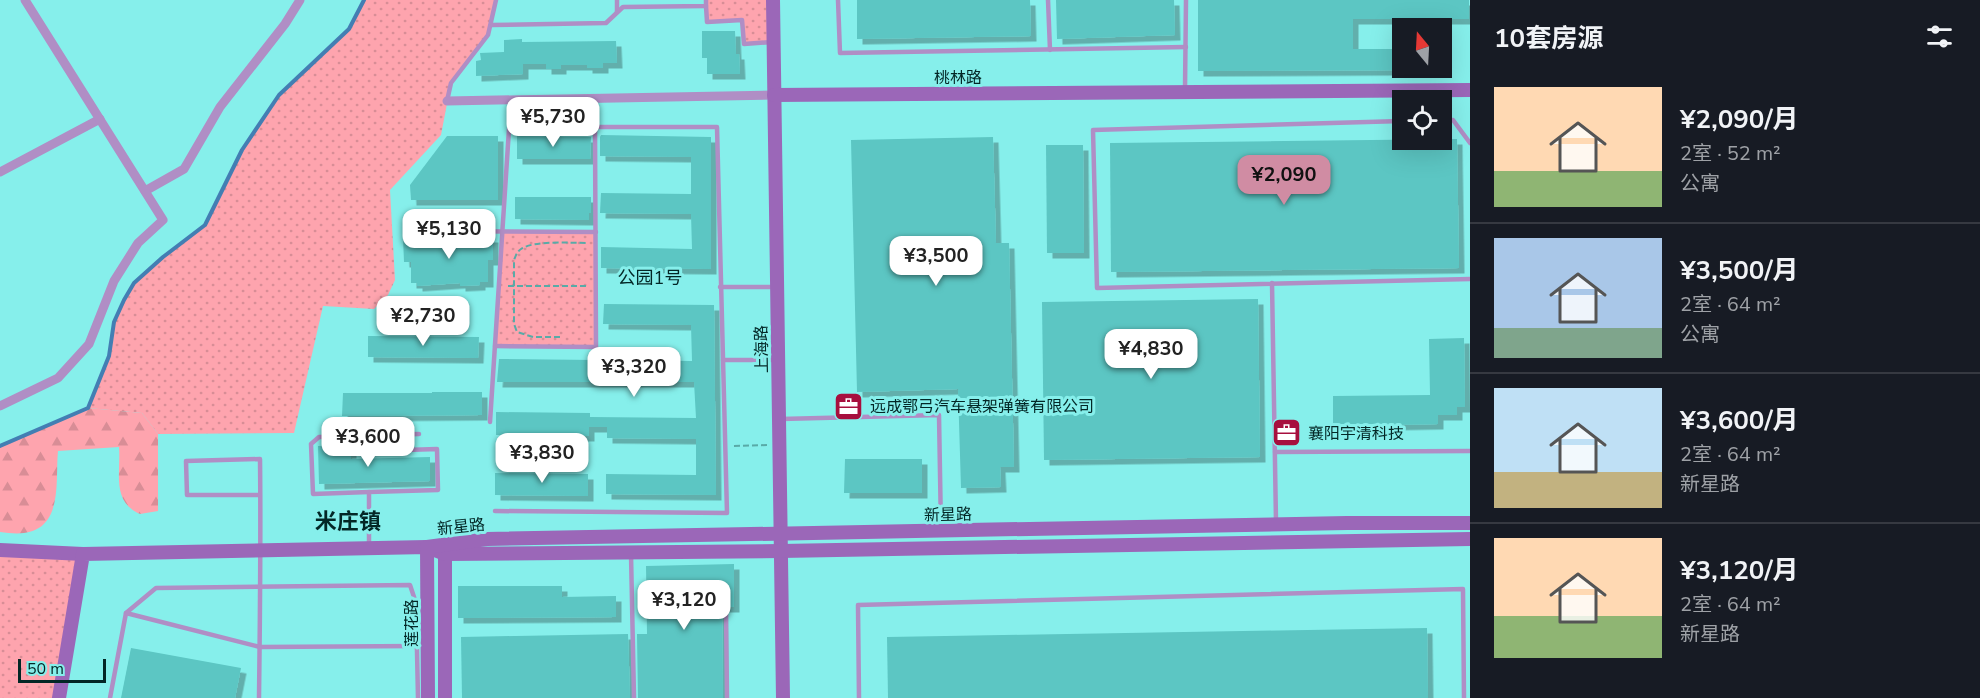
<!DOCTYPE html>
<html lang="zh">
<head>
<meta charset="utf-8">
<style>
	:root { --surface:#171b24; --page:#20242c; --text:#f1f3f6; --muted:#9ea1a6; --line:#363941; --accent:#d08ca3 }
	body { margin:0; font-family:"Nunito Sans","Noto Sans SC",sans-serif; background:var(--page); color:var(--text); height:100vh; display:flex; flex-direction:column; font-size:22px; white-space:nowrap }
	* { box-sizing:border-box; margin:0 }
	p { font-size:20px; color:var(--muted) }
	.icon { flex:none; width:33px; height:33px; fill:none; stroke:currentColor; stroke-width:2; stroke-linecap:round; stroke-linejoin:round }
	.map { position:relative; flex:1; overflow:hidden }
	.sheet { display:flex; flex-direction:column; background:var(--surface); width:510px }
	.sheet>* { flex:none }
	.needle { width:39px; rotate:342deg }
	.fabs { position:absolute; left:1392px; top:18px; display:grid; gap:12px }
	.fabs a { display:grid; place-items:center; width:60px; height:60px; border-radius:0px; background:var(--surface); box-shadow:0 6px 24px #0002; font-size:30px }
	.scale { position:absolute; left:18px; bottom:15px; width:88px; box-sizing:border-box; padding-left:6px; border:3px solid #032726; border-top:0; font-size:16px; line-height:21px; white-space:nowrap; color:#032726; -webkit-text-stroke:4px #86efeb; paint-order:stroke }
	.price { position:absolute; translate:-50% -51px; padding:0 14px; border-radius:12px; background:#fff; color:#222; font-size:20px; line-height:39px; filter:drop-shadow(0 2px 3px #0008) }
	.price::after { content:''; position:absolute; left:50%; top:36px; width:18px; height:14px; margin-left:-9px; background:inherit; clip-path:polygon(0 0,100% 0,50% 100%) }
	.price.selected { background:var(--accent); color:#111 }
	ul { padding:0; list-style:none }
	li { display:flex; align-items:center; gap:18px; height:150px; padding:0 24px }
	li+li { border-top:2px solid var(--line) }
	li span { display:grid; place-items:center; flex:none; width:168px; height:120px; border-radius:0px; color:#555 }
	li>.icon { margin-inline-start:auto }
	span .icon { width:72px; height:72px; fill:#fffc; stroke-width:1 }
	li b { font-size:26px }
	h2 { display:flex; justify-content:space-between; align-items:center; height:72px; padding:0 24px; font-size:26px }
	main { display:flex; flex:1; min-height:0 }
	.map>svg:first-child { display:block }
	.grass { fill:url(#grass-dots) }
	.forest { fill:url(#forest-firs) }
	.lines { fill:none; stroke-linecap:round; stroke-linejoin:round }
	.stream { stroke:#437eb3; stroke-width:4 }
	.building { fill:#5cc6c3; filter:url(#shadow) }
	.path { stroke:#59aaa7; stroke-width:2; stroke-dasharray:6 3; stroke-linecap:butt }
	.lane { stroke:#b08ec5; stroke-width:4.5 }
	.street { stroke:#b08ec5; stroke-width:9 }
	.secondary { stroke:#9b67b8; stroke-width:14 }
	.labels { text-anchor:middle; stroke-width:6; stroke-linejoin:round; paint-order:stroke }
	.street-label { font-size:16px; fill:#032726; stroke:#86efeb }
	.poi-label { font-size:16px; fill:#032726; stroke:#86efeb; text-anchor:start }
	.neighbourhood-label { font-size:18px; fill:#032726; stroke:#86efeb }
	.district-label { font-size:22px; font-weight:bold; fill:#032726; stroke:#86efeb }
</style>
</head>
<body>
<main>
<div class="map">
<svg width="1470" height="698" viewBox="0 0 1470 698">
	<defs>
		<pattern id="grass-dots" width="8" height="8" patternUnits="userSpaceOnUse" patternTransform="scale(1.5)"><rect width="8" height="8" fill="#fea4ae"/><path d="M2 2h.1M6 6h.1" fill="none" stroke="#d88d96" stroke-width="1.8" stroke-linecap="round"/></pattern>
		<pattern id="forest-firs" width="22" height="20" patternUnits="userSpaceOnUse" patternTransform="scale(1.5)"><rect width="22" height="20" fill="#fea4ae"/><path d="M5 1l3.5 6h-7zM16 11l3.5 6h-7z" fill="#d88d96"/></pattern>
		<filter id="shadow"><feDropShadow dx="5.5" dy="5.5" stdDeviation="0" flood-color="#0004"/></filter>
	</defs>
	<rect width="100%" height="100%" fill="#86efeb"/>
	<!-- grass -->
	<g class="grass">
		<path d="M364 0H496L488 35 451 83 441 135 390 190 395 280 388 295 374 309 323 306 294 433 158 434 142 413 88 408 109 356 114 322 124 300 134 283 163 257 205 225 242 150 279 95 349 29Z"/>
		<path d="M706 0H773V41L744 44 742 21 707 22Z"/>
		<path d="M502 231 596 232V347L495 346Z"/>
		<path d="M0 550 83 554 59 698H0Z"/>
	</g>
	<!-- forest -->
	<path class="forest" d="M88 408 142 413 158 434V511L140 514C111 501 121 473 119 447L58 451C55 479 64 528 24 533 16 534 8 533 0 532V446Z"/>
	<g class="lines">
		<!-- stream -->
		<path class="stream" d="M0 446 88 408 109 356 114 322 124 300 134 283 163 257 205 225 242 150 279 95 349 29 364 0"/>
	</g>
	<!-- building -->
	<g class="building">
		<path d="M857 0H1030L1031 36 857 39Z"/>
		<path d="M1056 0H1174L1175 35 1057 39Z"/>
		<path d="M1198 0H1469V19H1353V49H1402V70L1198 71Z"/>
		<path d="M702 31H735L736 54H739L740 74H707V58H702Z"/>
		<path d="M522 39V42L616 41 617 63H603V68H587V65H561V69H546V64H523V74L476 76V61L481 60 480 53 504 52V40Z"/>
		<path d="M601 135 711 137V269L601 268V247L692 249 691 214 600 213 601 193 691 194V157L600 156V137Z"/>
		<path d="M447 136H498V200H411L410 185Z"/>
		<path d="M517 136 591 137 590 159H517Z"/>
		<path d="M993 137 996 243H1009L1014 467H1000L1001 487 961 488 958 389 857 392 851 140Z"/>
		<path d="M1457 139 1459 268 1111 272 1110 143Z"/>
		<path d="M1046 145H1083L1084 253H1047Z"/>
		<path d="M515 197H591V213H589V220L515 219Z"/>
		<path d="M443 237 449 253 455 237H493V260H488V282H480V285L460 286V283L417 286V283H411V262H404L403 238Z"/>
		<path d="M1258 299 1260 457 1044 460 1042 302Z"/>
		<path d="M604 304 714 305 716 495 606 494V474L696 475V439L607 438V427H589V436L496 435V412L590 413V417L696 418 694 382H497L499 359 692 361 691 325 603 324Z"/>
		<path d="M368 336 479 337 478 358 368 357Z"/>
		<path d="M1464 338 1465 407H1457V415H1438V424L1333 426V396L1430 395 1429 339Z"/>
		<path d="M432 392H482V415L342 416 343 393H432Z"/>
		<path d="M351 445V459L430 457V481L319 484 318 446Z"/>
		<path d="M845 459H922V493H844Z"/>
		<path d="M495 473 588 474V496L495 495Z"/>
		<path d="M734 564V607H722V611L723 698H638L637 634H647L646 566Z"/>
		<path d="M458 586H562V597L616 596V617L458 618Z"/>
		<path d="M1427 628 1428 698H888L887 637Z"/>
		<path d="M628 634 630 698H462L461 637Z"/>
		<path d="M131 648 241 668 235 698H121Z"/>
	</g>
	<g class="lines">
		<!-- path -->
		<g class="path">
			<path d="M508 286H589"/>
			<path d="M560 337H533L517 332 514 324V260C516 255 517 252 521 249 534 240 571 243 587 243"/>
			<path d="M734 446 767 445"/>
		</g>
		<!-- lane -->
		<g class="lane">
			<path d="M617 0V12"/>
			<path d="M838 0 840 53 1186 47"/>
			<path d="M1048 0 1050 50"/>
			<path d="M706 6 707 22 742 20 744 44 772 42"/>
			<path d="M491 25 606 23 623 7 706 6V0"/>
			<path d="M1185 89 1186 0"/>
			<path d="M447 101 451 83 488 35 496 0"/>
			<path d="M1442 120H1453L1470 143"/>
			<path d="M1402 121 1093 130 1097 288 1470 279"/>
			<path d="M416 231 596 232"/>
			<path d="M1272 283 1276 522"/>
			<path d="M720 287H775"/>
			<path d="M495 346 596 347 595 127"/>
			<path d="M723 360H777"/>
			<path d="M781 419 939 415 941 529"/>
			<path d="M490 422 509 129 578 127"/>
			<path d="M1275 452 1470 451"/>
			<path d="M369 492 313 494 311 444 319 437 419 434"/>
			<path d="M495 511 727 513 717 127H578L579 99"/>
			<path d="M369 545V492L438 490 437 449 374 451"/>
			<path d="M631 554 634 698"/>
			<path d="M726 611 727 698"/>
			<path d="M126 613 260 647 419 646"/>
			<path d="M110 698 126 613 156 588 410 585 416 603 418 698"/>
			<path d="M259 698C260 618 261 539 260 459L186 461 187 495H260"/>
			<path d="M859 698 858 605 1463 589 1464 698"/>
		</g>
		<!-- street -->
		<g class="street">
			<path d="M447 101 774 95"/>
			<path d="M0 172 100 119"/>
			<path d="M145 191 184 169 220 107 285 24 300 0"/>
			<path d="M0 406 58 378 89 344 114 281 138 243 163 220 25 0"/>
		</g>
		<!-- secondary -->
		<g class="secondary">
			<path d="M773 0 783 698"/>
			<path d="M774 95 1470 90"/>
			<path d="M0 550 83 554"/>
			<path d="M445 554V698"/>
			<path d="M59 698 83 554 427 547 445 554 781 551 1470 539"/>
			<path d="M428 698 427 547 487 539 1347 523H1470"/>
		</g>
	</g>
	<!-- icons -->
	<defs>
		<symbol id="office-square" viewBox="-11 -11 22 22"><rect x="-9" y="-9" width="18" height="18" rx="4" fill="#a70f3e" stroke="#86efeb"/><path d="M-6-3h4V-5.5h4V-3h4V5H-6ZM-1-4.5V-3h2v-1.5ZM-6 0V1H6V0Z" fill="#fff"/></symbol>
	</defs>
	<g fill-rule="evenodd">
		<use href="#office-square" x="832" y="390" width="33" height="33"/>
		<use href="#office-square" x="1270" y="416" width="33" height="33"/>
	</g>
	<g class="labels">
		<!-- street labels -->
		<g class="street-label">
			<text x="958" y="83">桃林路</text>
			<text transform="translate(761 349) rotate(-91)" y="6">上海路</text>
			<text transform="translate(948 514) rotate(-1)" y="6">新星路</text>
			<text transform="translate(461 526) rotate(-6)" y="6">新星路</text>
			<text transform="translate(411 623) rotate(-90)" y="6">莲花路</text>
		</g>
		<!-- poi labels -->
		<g class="poi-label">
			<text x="870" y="412">远成鄂弓汽车悬架弹簧有限公司</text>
			<text x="1308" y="439">襄阳宇清科技</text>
		</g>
		<!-- neighbourhood labels -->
		<g class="neighbourhood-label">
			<text x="650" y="284">公园1号</text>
		</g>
		<!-- district labels -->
		<g class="district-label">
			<text x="348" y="529">米庄镇</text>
		</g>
	</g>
</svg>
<div class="fabs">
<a><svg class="needle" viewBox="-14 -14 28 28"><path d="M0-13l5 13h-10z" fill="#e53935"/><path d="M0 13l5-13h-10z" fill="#9ea1a6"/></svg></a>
<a><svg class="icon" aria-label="locate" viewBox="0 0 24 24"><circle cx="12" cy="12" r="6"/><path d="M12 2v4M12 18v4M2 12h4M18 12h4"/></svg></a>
</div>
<div class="scale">50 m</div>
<b class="price" style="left:553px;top:148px">¥5,730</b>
<b class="price selected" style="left:1284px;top:206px">¥2,090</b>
<b class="price" style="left:449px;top:260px">¥5,130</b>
<b class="price" style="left:936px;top:287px">¥3,500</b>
<b class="price" style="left:423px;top:347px">¥2,730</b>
<b class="price" style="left:1151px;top:380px">¥4,830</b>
<b class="price" style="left:634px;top:398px">¥3,320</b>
<b class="price" style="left:368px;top:468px">¥3,600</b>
<b class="price" style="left:542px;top:484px">¥3,830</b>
<b class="price" style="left:684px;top:631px">¥3,120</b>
</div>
<section class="sheet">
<h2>10套房源<svg class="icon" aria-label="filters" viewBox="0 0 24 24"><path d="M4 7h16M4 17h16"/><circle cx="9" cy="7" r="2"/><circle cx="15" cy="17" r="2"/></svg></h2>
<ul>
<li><span style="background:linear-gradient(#ffd9b3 70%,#8fb573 0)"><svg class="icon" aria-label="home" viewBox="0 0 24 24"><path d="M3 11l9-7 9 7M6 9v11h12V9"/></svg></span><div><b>¥2,090/月</b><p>2室 · 52 m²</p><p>公寓</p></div></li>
<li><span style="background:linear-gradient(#a9c7e8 75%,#7fa58c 0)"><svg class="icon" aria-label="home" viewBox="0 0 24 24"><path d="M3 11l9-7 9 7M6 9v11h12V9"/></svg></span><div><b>¥3,500/月</b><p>2室 · 64 m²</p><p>公寓</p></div></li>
<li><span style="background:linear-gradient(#bfe0f5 70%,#c2b280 0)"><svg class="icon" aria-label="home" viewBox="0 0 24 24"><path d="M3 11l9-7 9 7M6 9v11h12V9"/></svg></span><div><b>¥3,600/月</b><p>2室 · 64 m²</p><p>新星路</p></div></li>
<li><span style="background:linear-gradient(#ffd9b3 65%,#8fb573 0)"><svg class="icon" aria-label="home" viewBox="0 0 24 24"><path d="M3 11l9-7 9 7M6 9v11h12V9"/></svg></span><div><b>¥3,120/月</b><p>2室 · 64 m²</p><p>新星路</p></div></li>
</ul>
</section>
</main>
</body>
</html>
